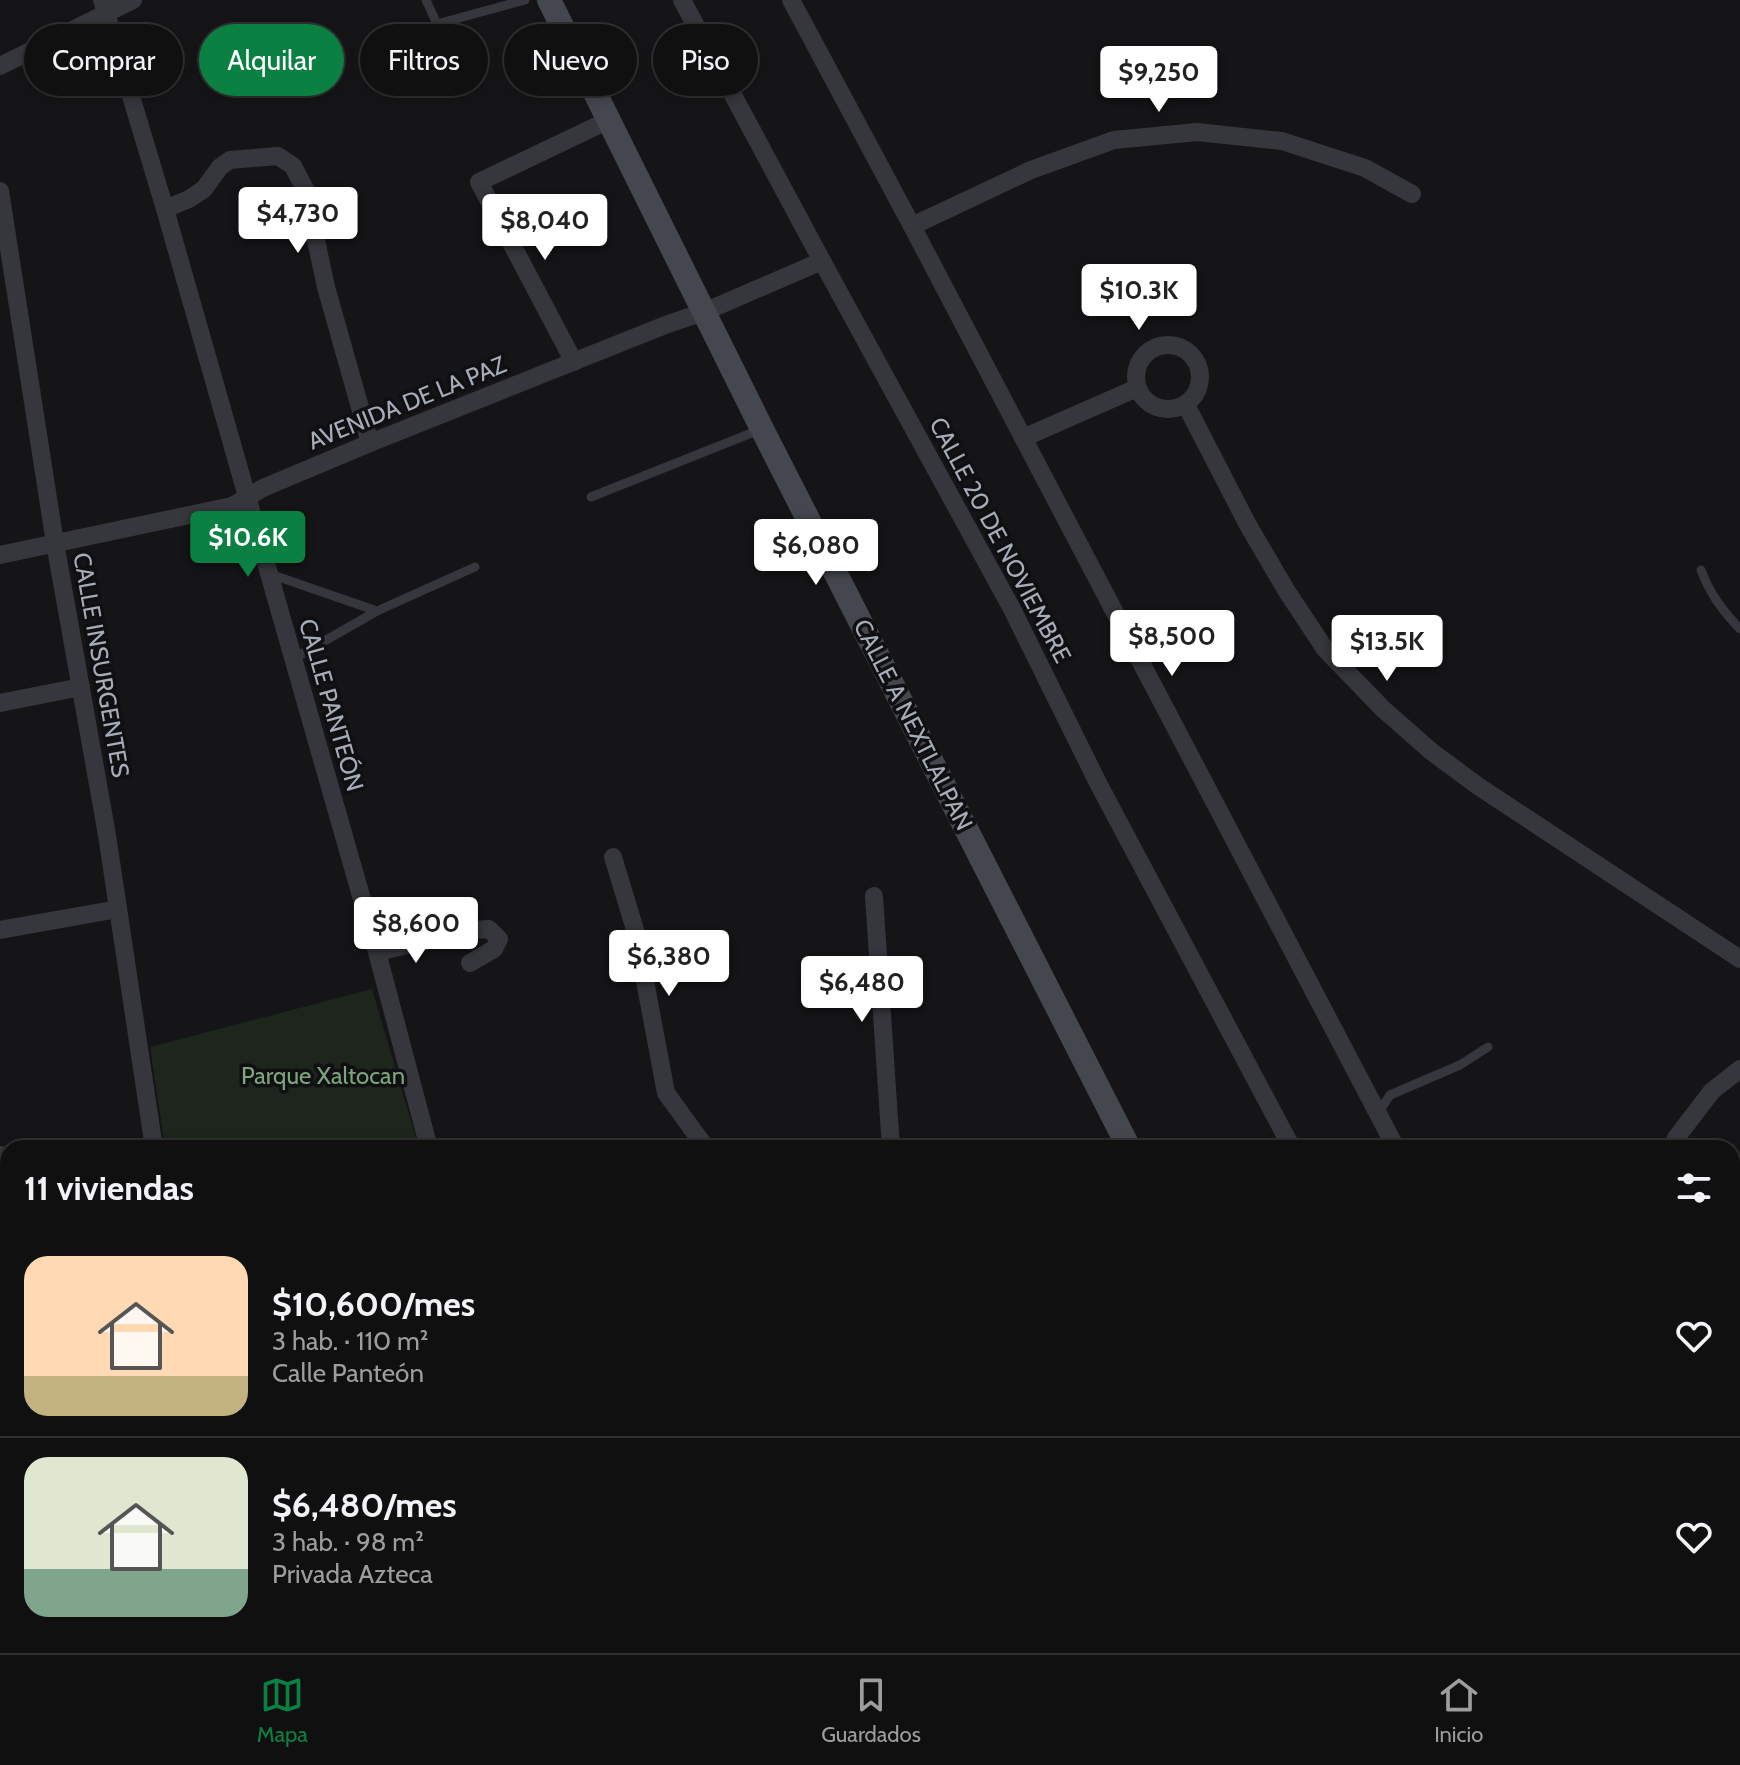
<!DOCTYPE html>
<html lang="es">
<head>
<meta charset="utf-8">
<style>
	:root { --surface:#101011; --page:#19191a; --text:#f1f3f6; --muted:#9c9d9f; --line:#303031; --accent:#0b8043 }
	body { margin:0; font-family:Cabin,sans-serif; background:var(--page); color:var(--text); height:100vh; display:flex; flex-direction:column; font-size:30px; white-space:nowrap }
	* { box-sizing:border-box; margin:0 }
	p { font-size:26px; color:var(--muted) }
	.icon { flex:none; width:44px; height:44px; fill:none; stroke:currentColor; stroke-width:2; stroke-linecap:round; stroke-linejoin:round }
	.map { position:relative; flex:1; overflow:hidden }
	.sheet { position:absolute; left:0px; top:1140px; width:1740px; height:514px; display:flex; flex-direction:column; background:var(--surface); border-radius:24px 24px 0 0; box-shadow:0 4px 12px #0003,0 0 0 2px var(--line) }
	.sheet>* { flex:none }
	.guide { position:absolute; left:24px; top:24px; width:800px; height:72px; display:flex; gap:16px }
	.price { position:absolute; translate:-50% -68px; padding:0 18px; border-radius:8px; background:#fff; color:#222; font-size:26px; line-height:52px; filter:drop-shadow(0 2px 4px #0008) }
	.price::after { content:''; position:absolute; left:50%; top:48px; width:24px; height:18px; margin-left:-12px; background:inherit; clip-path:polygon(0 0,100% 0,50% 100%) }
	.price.active { background:var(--accent); color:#fff }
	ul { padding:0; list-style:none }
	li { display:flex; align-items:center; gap:24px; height:200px; padding:0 24px }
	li+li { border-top:2px solid var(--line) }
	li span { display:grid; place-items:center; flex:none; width:224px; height:160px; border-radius:24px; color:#555 }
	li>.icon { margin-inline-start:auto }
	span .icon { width:96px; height:96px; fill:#fffc; stroke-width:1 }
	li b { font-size:34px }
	h2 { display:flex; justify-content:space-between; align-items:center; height:96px; padding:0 24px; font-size:34px }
	.pill { padding:0 28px; border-radius:36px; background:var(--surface); box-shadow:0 4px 12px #0003,0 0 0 2px var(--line); font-size:28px; line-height:72px }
	.pill.active { background:var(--accent); color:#fff }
	.dock { display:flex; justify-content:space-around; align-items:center; height:112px; border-top:2px solid var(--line); background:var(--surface); font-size:22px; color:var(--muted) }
	.dock a { display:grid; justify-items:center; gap:4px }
	.dock .active { color:var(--accent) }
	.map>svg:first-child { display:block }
	.green { fill:#1d251d }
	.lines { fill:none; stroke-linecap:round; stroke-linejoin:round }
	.service { stroke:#36373c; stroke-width:9 }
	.minor { stroke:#36373c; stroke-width:18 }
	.secondary { stroke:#44474d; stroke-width:24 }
	.motorway { stroke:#61666e; stroke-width:32 }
	.rail { stroke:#494c52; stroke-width:5; stroke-dasharray:10 8; stroke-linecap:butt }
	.labels { text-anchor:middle; stroke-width:7; stroke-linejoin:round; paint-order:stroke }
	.street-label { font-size:24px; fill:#a6adb8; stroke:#101012 }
	.park-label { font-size:24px; fill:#7da57c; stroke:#101012 }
</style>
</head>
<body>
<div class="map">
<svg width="1740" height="1653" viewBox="0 0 1740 1653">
	<rect width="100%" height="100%" fill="#151517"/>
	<!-- green -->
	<g class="green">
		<path d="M372 989 419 1148H165L150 1047Z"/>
		<path d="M1740 1497V1629L1732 1633V1515Z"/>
		<path d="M1675 1646H1714L1706 1653H1672Z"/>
	</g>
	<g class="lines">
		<!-- service -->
		<g class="service">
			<path d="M426 0 437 24 525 0"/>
			<path d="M591 497 759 430"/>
			<path d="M1701 570C1710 594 1722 610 1740 629"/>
			<path d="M270 574 377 611"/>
			<path d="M293 659 377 611 475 567"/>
			<path d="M1379 1112 1390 1095 1460 1065 1488 1047"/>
		</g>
		<!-- minor -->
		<g class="minor">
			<path d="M102 0 165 209 377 952 429 1148"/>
			<path d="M682 0 822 261 1012 609 1098 783 1292 1148"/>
			<path d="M791 0 912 226 1396 1148"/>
			<path d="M0 66 133 0"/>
			<path d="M0 191 55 543 107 835 154 1148"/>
			<path d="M165 209 189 199 204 189 220 167 230 160 278 156 293 166 305 189 326 287 370 443"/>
			<path d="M912 226 1031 170 1114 140 1197 132 1282 141 1365 168 1412 194"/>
			<circle cx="1168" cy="377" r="32"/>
			<path d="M574 362 479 182 609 120"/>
			<path d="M1186 405 1248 525 1286 590 1325 649 1383 709 1432 752 1478 786 1740 959"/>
			<path d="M1023 438 1137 388"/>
			<path d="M0 555 232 506 263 488 370 443 668 324 704 312 822 261"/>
			<path d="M0 703 81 687"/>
			<path d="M613 857 636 933 666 1093 706 1148"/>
			<path d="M874 896 891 1148"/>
			<path d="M0 930 118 909"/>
			<path d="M377 952 473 930 489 929 499 939 494 949 470 963"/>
			<path d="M1673 1148 1676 1138 1712 1091 1740 1069"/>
			<path d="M0 1155 8 1157"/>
			<path d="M0 1535 8 1533"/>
			<path d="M231 1646 232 1653"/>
			<path d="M372 1646 374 1653"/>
			<path d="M1252 1646 1256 1653"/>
			<path d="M1381 1646 1385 1653"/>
			<path d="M412 1653 430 1646"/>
			<path d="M544 1653V1646"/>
			<path d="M1158 1653 1168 1646"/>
			<path d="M1557 1653 1560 1646"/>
		</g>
		<!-- secondary -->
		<g class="secondary">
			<path d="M549 0 762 429 1129 1148"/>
			<path d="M1732 1322 1740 1321"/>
		</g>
		<!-- motorway -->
		<g class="motorway">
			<path d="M1732 1344 1740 1346"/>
			<path d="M1731 1653 1740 1646"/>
		</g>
		<!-- rail -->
		<g class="rail">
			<path d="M1732 1447 1740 1428"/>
			<path d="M1732 1479 1740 1461"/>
			<path d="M1642 1653 1645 1646"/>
		</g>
	</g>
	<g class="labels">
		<!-- street labels -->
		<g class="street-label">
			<text transform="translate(407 403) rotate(-22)" y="8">AVENIDA DE LA PAZ</text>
			<text transform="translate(1000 540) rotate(62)" y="8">CALLE 20 DE NOVIEMBRE</text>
			<text transform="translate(101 665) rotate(80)" y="8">CALLE INSURGENTES</text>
			<text transform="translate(331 705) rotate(74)" y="8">CALLE PANTEÓN</text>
			<text transform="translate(913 725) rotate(63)" y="8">CALLE A NEXTLALPAN</text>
		</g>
		<!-- park labels -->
		<g class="park-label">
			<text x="323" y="1084">Parque Xaltocan</text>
		</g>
	</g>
</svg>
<b class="price" style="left:1159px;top:114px">$9,250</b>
<b class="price" style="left:298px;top:255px">$4,730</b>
<b class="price" style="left:545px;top:262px">$8,040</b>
<b class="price" style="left:1139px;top:332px">$10.3K</b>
<b class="price active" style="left:248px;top:579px">$10.6K</b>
<b class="price" style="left:816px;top:587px">$6,080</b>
<b class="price" style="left:1172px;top:678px">$8,500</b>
<b class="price" style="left:1387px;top:683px">$13.5K</b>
<b class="price" style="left:416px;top:965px">$8,600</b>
<b class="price" style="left:669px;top:998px">$6,380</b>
<b class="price" style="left:862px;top:1024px">$6,480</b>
<div class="guide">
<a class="pill">Comprar</a>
<a class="pill active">Alquilar</a>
<a class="pill">Filtros</a>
<a class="pill">Nuevo</a>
<a class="pill">Piso</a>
</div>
<section class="sheet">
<h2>11 viviendas<svg class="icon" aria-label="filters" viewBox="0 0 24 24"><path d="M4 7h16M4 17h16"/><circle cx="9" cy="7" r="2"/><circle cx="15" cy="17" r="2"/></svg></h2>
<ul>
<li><span style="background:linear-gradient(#ffd9b3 75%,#c2b280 0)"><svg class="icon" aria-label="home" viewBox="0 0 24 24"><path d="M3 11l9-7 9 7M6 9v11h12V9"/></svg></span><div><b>$10,600/mes</b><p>3 hab. · 110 m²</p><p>Calle Panteón</p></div><svg class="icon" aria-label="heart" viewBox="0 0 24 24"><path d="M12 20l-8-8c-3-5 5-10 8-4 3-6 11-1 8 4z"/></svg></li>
<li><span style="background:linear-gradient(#dfe7d0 70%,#7fa58c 0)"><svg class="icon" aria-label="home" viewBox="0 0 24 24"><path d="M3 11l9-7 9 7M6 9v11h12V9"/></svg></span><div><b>$6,480/mes</b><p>3 hab. · 98 m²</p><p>Privada Azteca</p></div><svg class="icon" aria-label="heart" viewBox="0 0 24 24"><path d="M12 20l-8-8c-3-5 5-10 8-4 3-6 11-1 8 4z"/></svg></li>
</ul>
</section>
</div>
<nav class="dock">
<a class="active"><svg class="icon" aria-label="map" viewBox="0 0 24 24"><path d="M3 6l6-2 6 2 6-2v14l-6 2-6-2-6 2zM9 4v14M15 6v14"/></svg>Mapa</a>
<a><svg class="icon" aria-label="saved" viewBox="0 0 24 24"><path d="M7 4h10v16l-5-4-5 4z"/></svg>Guardados</a>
<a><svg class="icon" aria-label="home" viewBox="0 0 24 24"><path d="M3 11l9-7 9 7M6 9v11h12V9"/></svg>Inicio</a>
</nav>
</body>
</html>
